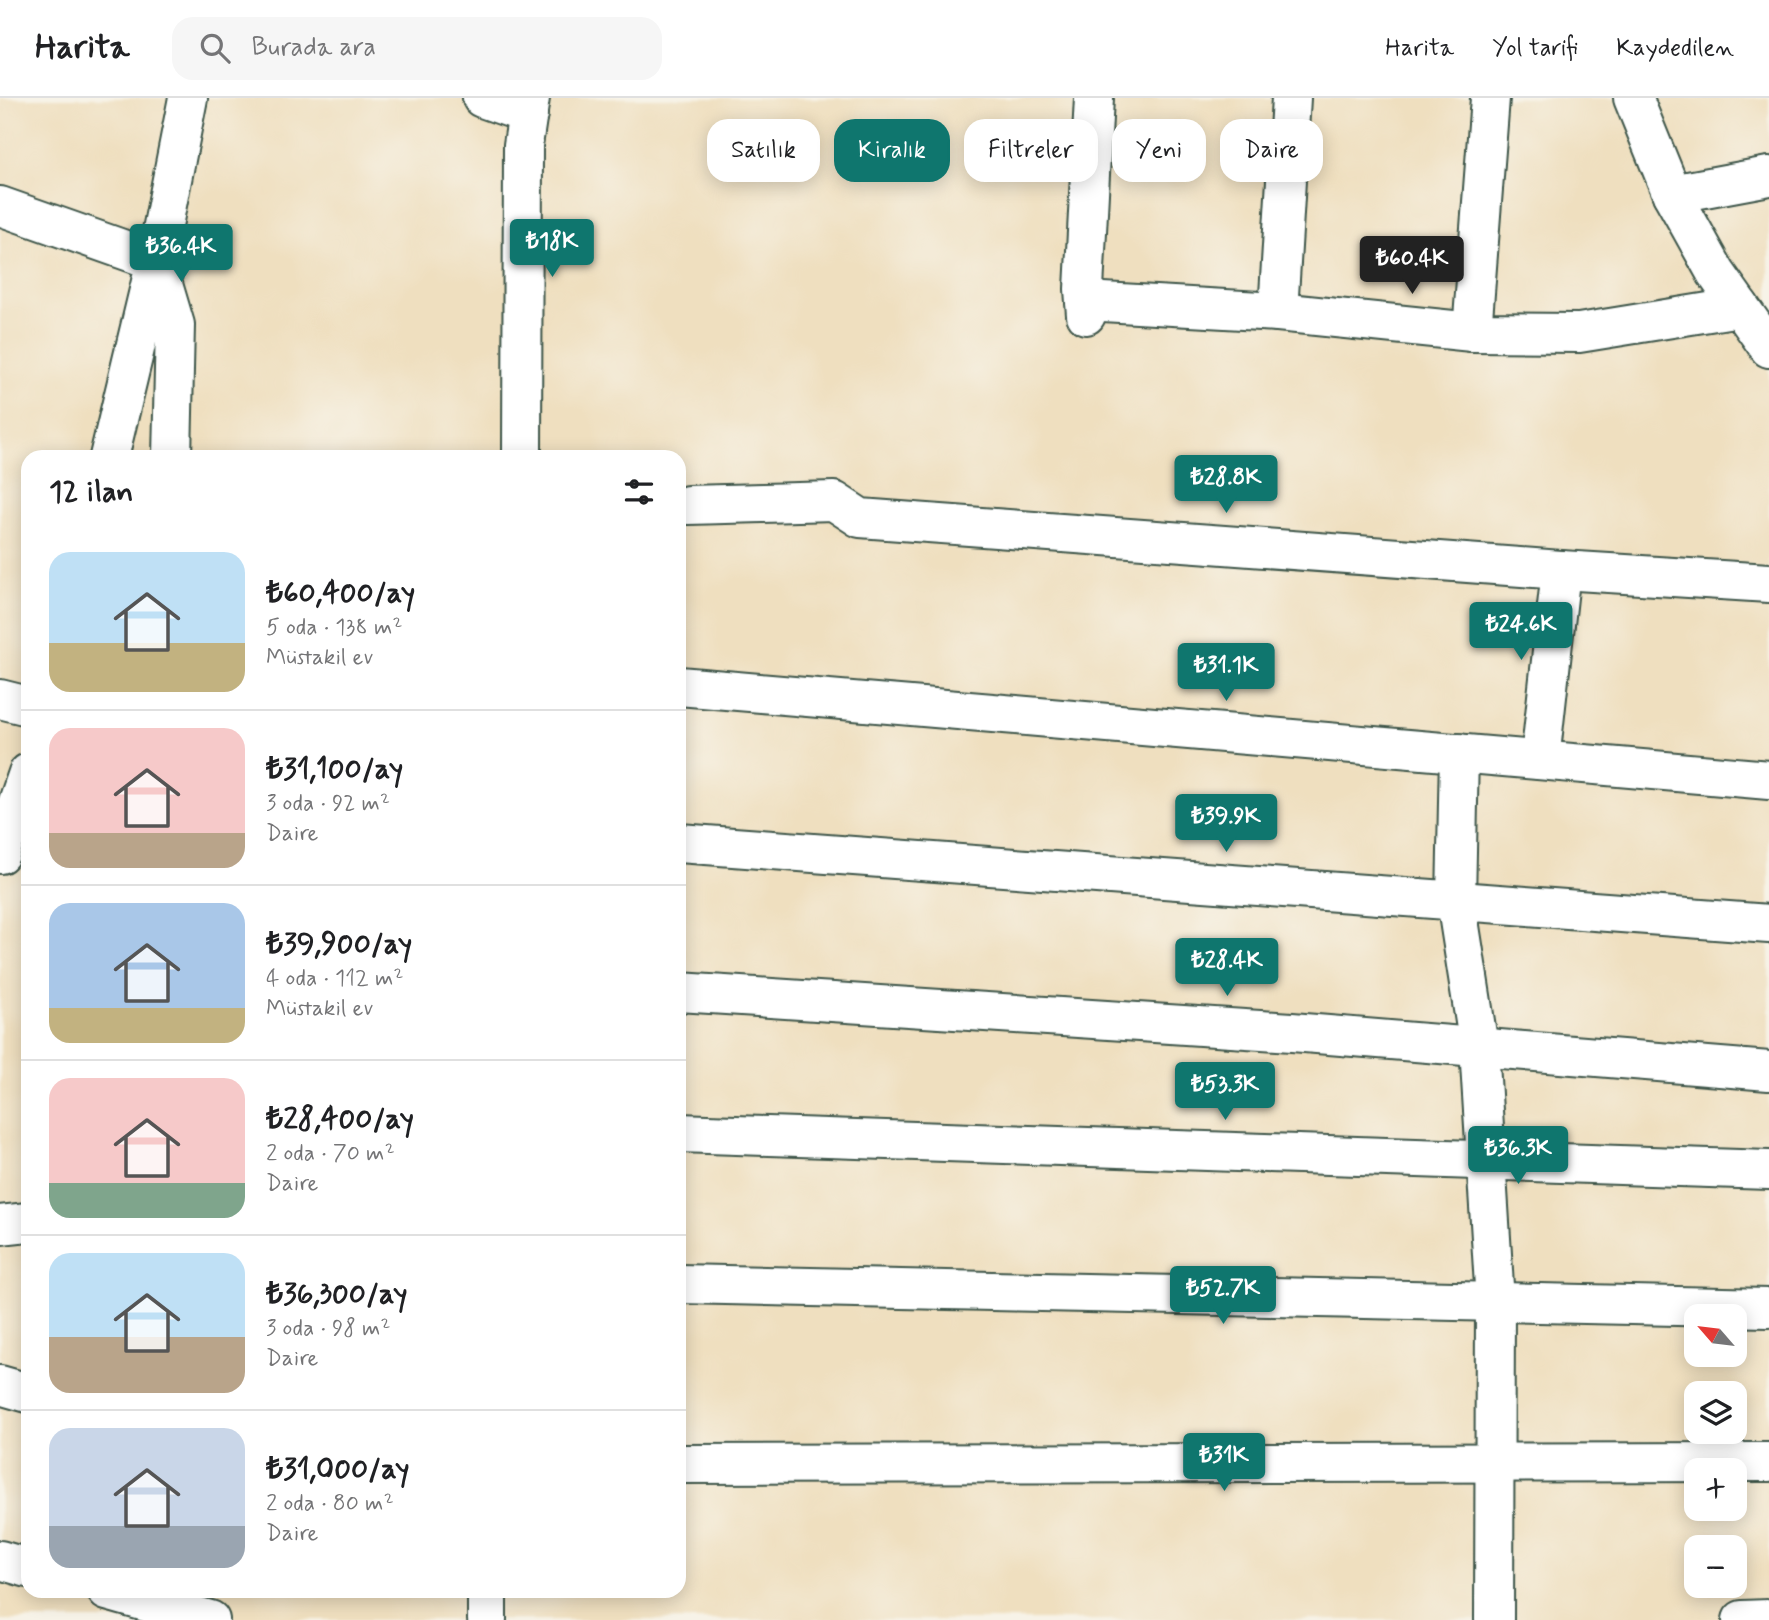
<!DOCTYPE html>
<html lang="tr">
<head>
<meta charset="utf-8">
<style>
	:root { --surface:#fff; --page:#f6f6f6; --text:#202124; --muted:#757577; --line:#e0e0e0; --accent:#0f766e }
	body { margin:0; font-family:Mynerve,sans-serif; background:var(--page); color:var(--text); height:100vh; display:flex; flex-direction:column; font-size:26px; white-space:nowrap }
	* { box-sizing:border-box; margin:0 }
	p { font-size:23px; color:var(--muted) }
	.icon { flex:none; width:38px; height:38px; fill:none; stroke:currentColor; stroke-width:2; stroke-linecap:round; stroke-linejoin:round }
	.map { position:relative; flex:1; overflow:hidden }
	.side { position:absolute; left:21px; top:352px; width:665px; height:1148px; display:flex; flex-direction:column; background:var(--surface); border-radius:21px; box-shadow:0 4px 18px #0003 }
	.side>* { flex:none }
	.banner { position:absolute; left:707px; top:21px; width:665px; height:63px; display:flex; gap:14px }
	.needle { width:46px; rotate:298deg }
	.buttons { position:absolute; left:1684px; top:1206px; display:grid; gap:14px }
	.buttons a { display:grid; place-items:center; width:63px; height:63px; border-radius:14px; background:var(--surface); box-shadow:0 4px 18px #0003; font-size:35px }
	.price { position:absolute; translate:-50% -60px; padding:0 16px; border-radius:7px; background:var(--accent); color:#fff; font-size:23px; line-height:46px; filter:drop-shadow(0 2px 4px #0008) }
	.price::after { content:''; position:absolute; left:50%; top:42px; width:21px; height:16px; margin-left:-10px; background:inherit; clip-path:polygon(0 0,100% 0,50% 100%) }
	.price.active { background:#222; color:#fff }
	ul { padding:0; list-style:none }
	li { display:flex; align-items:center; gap:21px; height:175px; padding:0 28px }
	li+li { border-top:2px solid var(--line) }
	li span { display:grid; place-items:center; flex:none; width:196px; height:140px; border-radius:21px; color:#555 }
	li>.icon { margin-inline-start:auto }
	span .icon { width:84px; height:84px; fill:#fffc; stroke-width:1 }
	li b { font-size:30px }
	h2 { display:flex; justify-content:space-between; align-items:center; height:84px; padding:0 28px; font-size:30px }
	.chip { padding:0 24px; border-radius:21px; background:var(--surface); box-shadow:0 4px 18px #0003; font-size:24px; line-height:63px }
	.chip.active { background:var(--accent); color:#fff }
	header { display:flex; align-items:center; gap:42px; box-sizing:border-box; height:98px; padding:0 35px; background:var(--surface); border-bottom:2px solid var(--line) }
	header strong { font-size:33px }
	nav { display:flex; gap:38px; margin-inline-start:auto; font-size:24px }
	.search { width:490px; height:63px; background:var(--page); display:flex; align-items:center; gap:18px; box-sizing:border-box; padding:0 24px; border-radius:21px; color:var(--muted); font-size:26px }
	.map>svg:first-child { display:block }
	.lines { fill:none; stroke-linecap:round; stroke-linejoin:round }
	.minor-casing { stroke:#3e5549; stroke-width:42 }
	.minor { stroke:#fff; stroke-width:38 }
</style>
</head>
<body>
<header>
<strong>Harita</strong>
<div class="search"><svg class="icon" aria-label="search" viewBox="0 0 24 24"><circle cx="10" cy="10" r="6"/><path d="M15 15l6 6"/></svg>Burada ara</div>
<nav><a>Harita</a><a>Yol tarifi</a><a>Kaydedilen</a></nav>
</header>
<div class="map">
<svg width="1769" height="1522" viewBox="0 0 1769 1522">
	<rect width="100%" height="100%" fill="#f7f3e8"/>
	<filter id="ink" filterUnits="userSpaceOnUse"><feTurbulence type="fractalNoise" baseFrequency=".0143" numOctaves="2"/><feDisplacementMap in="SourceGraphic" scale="14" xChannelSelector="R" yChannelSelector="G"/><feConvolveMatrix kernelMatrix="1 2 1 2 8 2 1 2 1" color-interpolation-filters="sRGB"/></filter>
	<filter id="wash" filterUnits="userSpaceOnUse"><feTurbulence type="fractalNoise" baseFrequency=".00686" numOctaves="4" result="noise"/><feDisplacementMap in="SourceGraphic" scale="28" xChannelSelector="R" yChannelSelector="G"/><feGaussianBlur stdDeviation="1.57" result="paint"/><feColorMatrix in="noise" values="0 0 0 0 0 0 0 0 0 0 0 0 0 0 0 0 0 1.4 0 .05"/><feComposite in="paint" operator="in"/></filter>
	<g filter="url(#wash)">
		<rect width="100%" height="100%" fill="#efdfbf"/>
	</g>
	<g filter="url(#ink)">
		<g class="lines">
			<defs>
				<g id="minor">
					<path d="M482 0 528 16"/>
					<path d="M1633 0 1672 96 1716 175 1769 250"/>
					<path d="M1672 96 1769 78"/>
					<path d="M0 108 156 163 175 227 172 359"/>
					<path d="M1085 203 1278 214 1472 234 1579 235 1740 209"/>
					<path d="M1278 214 1291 0"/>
					<path d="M1086 217 1084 191 1094 0"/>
					<path d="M1472 234 1490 0"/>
					<path d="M109 359 156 163 188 0"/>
					<path d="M522 359 523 47 530 0"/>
					<path d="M688 407 834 403 860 420 1561 472 1769 485"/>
					<path d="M679 588 1769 682"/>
					<path d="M0 601 28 608"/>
					<path d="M1459 655 1456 803 1479 949 1495 1204 1494 1522"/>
					<path d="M1540 662 1561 472"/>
					<path d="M679 745 1769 826"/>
					<path d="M0 756 28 675"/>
					<path d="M679 894 1292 934 1769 973"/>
					<path d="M679 1035 1769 1072"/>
					<path d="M0 1127 28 1124"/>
					<path d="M679 1186 1769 1210"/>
					<path d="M0 1287 28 1295"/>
					<path d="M679 1366 1769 1364"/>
					<path d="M0 1462 28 1470"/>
					<path d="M107 1493 210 1522"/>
					<path d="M487 1493V1522"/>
					<path d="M1742 1522 1769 1521"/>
				</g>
			</defs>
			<!-- minor casing -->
			<use href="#minor" class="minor-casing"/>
			<!-- minor -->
			<use href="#minor" class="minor"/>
		</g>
	</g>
</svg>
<div class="buttons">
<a><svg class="needle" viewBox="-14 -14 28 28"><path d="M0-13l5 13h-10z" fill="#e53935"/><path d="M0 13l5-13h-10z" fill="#757577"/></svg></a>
<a><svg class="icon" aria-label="layers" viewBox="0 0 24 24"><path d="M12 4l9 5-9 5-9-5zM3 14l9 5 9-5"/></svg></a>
<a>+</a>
<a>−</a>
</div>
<b class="price" style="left:552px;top:181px">₺18K</b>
<b class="price" style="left:181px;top:186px">₺36.4K</b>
<b class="price active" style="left:1412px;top:198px">₺60.4K</b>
<b class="price" style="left:1226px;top:417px">₺28.8K</b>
<b class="price" style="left:1521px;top:564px">₺24.6K</b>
<b class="price" style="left:1226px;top:605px">₺31.1K</b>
<b class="price" style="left:1226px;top:756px">₺39.9K</b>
<b class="price" style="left:1227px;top:900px">₺28.4K</b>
<b class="price" style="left:1225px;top:1024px">₺53.3K</b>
<b class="price" style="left:1518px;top:1088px">₺36.3K</b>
<b class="price" style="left:1223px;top:1228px">₺52.7K</b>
<b class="price" style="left:1224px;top:1395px">₺31K</b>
<div class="banner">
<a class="chip">Satılık</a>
<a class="chip active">Kiralık</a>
<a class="chip">Filtreler</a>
<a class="chip">Yeni</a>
<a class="chip">Daire</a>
</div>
<section class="side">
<h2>12 ilan<svg class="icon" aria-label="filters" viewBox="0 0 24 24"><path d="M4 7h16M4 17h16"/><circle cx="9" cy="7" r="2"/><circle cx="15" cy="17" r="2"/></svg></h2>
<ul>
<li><span style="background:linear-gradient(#bfe0f5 65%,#c2b280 0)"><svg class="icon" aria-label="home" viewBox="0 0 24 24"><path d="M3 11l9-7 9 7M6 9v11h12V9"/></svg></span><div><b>₺60,400/ay</b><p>5 oda · 138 m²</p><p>Müstakil ev</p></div></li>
<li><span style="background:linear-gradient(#f6c9c9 75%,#b9a48a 0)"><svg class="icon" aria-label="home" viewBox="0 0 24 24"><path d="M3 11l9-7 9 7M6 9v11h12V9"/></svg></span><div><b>₺31,100/ay</b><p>3 oda · 92 m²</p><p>Daire</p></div></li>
<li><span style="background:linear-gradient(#a9c7e8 75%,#c2b280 0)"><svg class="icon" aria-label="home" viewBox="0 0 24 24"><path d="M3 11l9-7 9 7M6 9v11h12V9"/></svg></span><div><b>₺39,900/ay</b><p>4 oda · 112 m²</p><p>Müstakil ev</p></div></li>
<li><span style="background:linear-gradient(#f6c9c9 75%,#7fa58c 0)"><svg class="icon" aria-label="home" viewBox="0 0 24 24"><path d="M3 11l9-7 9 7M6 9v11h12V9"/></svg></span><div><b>₺28,400/ay</b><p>2 oda · 70 m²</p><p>Daire</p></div></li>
<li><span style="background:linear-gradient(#bfe0f5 60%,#b9a48a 0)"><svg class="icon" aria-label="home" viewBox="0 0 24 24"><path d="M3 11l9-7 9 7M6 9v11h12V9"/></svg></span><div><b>₺36,300/ay</b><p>3 oda · 98 m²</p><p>Daire</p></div></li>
<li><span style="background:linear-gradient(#c9d6e8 70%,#9aa5b1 0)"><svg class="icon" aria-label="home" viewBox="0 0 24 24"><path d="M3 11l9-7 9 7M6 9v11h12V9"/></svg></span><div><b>₺31,000/ay</b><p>2 oda · 80 m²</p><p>Daire</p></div></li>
</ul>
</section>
</div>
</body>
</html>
